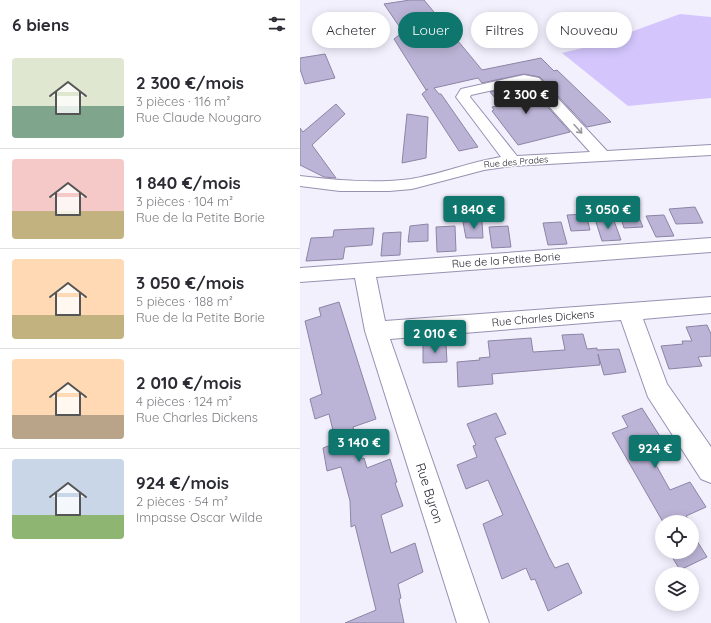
<!DOCTYPE html>
<html lang="fr">
<head>
<meta charset="utf-8">
<style>
	:root { --surface:#fff; --page:#f2f2f3; --text:#2b2b33; --muted:#7c7c81; --line:#e1e1e2; --accent:#0f766e }
	body { margin:0; font-family:Quicksand,sans-serif; background:var(--page); color:var(--text); height:100vh; display:flex; flex-direction:column; font-size:15px; white-space:nowrap }
	* { box-sizing:border-box; margin:0 }
	p { font-size:13px; color:var(--muted) }
	.icon { flex:none; width:22px; height:22px; fill:none; stroke:currentColor; stroke-width:2; stroke-linecap:round; stroke-linejoin:round }
	.map { position:relative; flex:1; overflow:hidden }
	.details { display:flex; flex-direction:column; background:var(--surface); width:300px }
	.details>* { flex:none }
	.guide { position:absolute; left:12px; top:12px; width:339px; height:36px; display:flex; gap:8px }
	.fabs { position:absolute; left:355px; top:515px; display:grid; gap:8px }
	.fabs a { display:grid; place-items:center; width:44px; height:44px; border-radius:50%; background:var(--surface); box-shadow:0 2px 10px #0003; font-size:20px }
	.price { position:absolute; translate:-50% -34px; padding:0 9px; border-radius:4px; background:var(--accent); color:#fff; font-size:13px; line-height:26px; filter:drop-shadow(0 1px 2px #0008) }
	.price::after { content:''; position:absolute; left:50%; top:24px; width:12px; height:9px; margin-left:-6px; background:inherit; clip-path:polygon(0 0,100% 0,50% 100%) }
	.price.selected { background:#222; color:#fff }
	ul { padding:0; list-style:none }
	li { display:flex; align-items:center; gap:12px; height:100px; padding:0 12px }
	li+li { border-top:1px solid var(--line) }
	li span { display:grid; place-items:center; flex:none; width:112px; height:80px; border-radius:4px; color:#555 }
	li>.icon { margin-inline-start:auto }
	span .icon { width:48px; height:48px; fill:#fffc; stroke-width:1 }
	li b { font-size:17px }
	h2 { display:flex; justify-content:space-between; align-items:center; height:48px; padding:0 12px; font-size:17px }
	.tag { padding:0 14px; border-radius:18px; background:var(--surface); box-shadow:0 2px 10px #0003; font-size:14px; line-height:36px }
	.tag.selected { background:var(--accent); color:#fff }
	main { display:flex; flex:1; min-height:0 }
	.map>svg:first-child { display:block }
	.green { fill:#d4c6fd }
	.building { fill:#bcb4d6; stroke:#8c84a4 }
	.lines { fill:none; stroke-linecap:round; stroke-linejoin:round }
	.minor-casing { stroke:#9890b1; stroke-width:2 }
	.minor { fill:#fff; fill-rule:evenodd }
	.oneway { stroke:#9b999f }
	.labels { text-anchor:middle; stroke-width:3; stroke-linejoin:round; paint-order:stroke }
	.far-street-label { font-size:9px; fill:#201d29; stroke:#fff }
	.street-label { font-size:11px; fill:#201d29; stroke:#fff }
	.near-street-label { font-size:13px; fill:#201d29; stroke:#fff }
</style>
</head>
<body>
<main>
<section class="details">
<h2>6 biens<svg class="icon" aria-label="filters" viewBox="0 0 24 24"><path d="M4 7h16M4 17h16"/><circle cx="9" cy="7" r="2"/><circle cx="15" cy="17" r="2"/></svg></h2>
<ul>
<li><span style="background:linear-gradient(#dfe7d0 60%,#7fa58c 0)"><svg class="icon" aria-label="home" viewBox="0 0 24 24"><path d="M3 11l9-7 9 7M6 9v11h12V9"/></svg></span><div><b>2 300 €/mois</b><p>3 pièces · 116 m²</p><p>Rue Claude Nougaro</p></div></li>
<li><span style="background:linear-gradient(#f6c9c9 65%,#c2b280 0)"><svg class="icon" aria-label="home" viewBox="0 0 24 24"><path d="M3 11l9-7 9 7M6 9v11h12V9"/></svg></span><div><b>1 840 €/mois</b><p>3 pièces · 104 m²</p><p>Rue de la Petite Borie</p></div></li>
<li><span style="background:linear-gradient(#ffd9b3 70%,#c2b280 0)"><svg class="icon" aria-label="home" viewBox="0 0 24 24"><path d="M3 11l9-7 9 7M6 9v11h12V9"/></svg></span><div><b>3 050 €/mois</b><p>5 pièces · 188 m²</p><p>Rue de la Petite Borie</p></div></li>
<li><span style="background:linear-gradient(#ffd9b3 70%,#b9a48a 0)"><svg class="icon" aria-label="home" viewBox="0 0 24 24"><path d="M3 11l9-7 9 7M6 9v11h12V9"/></svg></span><div><b>2 010 €/mois</b><p>4 pièces · 124 m²</p><p>Rue Charles Dickens</p></div></li>
<li><span style="background:linear-gradient(#c9d6e8 70%,#8fb573 0)"><svg class="icon" aria-label="home" viewBox="0 0 24 24"><path d="M3 11l9-7 9 7M6 9v11h12V9"/></svg></span><div><b>924 €/mois</b><p>2 pièces · 54 m²</p><p>Impasse Oscar Wilde</p></div></li>
</ul>
</section>
<div class="map">
<svg width="411" height="623" viewBox="0 0 411 623">
	<rect width="100%" height="100%" fill="#f3f0fe"/>
	<!-- green -->
	<path class="green" d="M380 14 411 17V98L328 106 262 53 295 45Z"/>
	<!-- building -->
	<g class="building">
		<path d="M110 0H124L182 70 241 58 254 71 257 70 311 122 287 127 240 77 224 74 182 83 178 78 134 88 139 94H141L178 147 159 151 122 94 128 89 126 90 94 39 103 32 84 4Z"/>
		<path d="M25 54 35 78 5 84 0 69V58Z"/>
		<path d="M224 85H228L270 132 218 145 192 111 194 110 192 107 201 105 190 92Z"/>
		<path d="M36 104 45 114 12 145 36 178 24 177 0 165V128L3 132Z"/>
		<path d="M107 114 128 117 126 158 102 163Z"/>
		<path d="M395 207 403 223 376 224 369 209Z"/>
		<path d="M336 211 343 227 324 228 319 212Z"/>
		<path d="M286 214 290 230 271 231 267 215Z"/>
		<path d="M364 215 374 236 356 237 346 216Z"/>
		<path d="M313 218 321 240 302 241 295 219Z"/>
		<path d="M182 221 183 238H166L163 222Z"/>
		<path d="M261 222 267 244 248 245 243 223Z"/>
		<path d="M128 224V241L108 242 110 226Z"/>
		<path d="M155 226 156 251 137 252 136 227Z"/>
		<path d="M208 226 211 247 192 248 189 227Z"/>
		<path d="M74 228 72 245 45 247 43 259 6 261 11 238 33 237 34 230Z"/>
		<path d="M101 232 100 255 81 256 83 233Z"/>
		<path d="M39 302 76 419 53 427 62 459 64 458 67 468 90 459 97 482 95 483 103 506 81 515 91 553 115 543 123 572 98 584 101 598 99 599 104 623H45L76 610 55 525 51 527 50 501 41 467 27 471 23 448 36 443 29 414 15 419 10 399 22 394 5 321 21 316 19 308Z"/>
		<path d="M407 325 411 334V356L398 357 402 366 369 369 361 346 383 344 382 341H392L386 327Z"/>
		<path d="M283 334 287 349 297 348V350L319 349 326 372 304 375 298 354 300 365 192 374 193 384 158 387 157 362 180 360 179 358 190 357 188 341 231 338 233 352 265 350 262 335Z"/>
		<path d="M146 344 147 362 123 363V345Z"/>
		<path d="M342 408 368 449 351 456 370 490 390 482 406 507 386 516 390 522H363L312 433 328 427 322 416Z"/>
		<path d="M196 413 206 434 195 438 249 557 255 568 268 563 282 593 248 611 235 579 231 580 226 568 202 579 183 524 203 515 188 480 166 489 157 465 177 457 173 446 176 445 167 424Z"/>
		<path d="M392 533 407 557 380 570 369 552H392Z"/>
	</g>
	<g class="lines">
		<defs>
			<g id="minor">
				<path d="M224 75 239 78 307 151 411 145V155L212 166 184 170 112 189 89 191H40L0 186V176C36 180 74 184 111 179 141 174 170 162 201 157L156 97 161 89ZM224 83 229 84 290 152 217 156 170 97 171 95Z"/>
				<path d="M411 238V252L76 277 85 321 411 297V313L343 319 367 384 411 447V483L401 479 348 397 321 320 90 339 189 623H157L65 331 55 278 0 282V268Z"/>
			</g>
		</defs>
		<!-- minor casing -->
		<use href="#minor" class="minor-casing"/>
		<!-- minor -->
		<use href="#minor" class="minor"/>
	</g>
	<!-- one-way arrows -->
	<defs><path id="oneway-shaft" d="M-6 0H5M1.5-3L5.5 0L1.5 3" fill="none" stroke-width="1.6" stroke-linecap="round" stroke-linejoin="round"/></defs>
	<use class="oneway" href="#oneway-shaft" transform="translate(278 129) rotate(48)"/>
	<g class="labels">
		<!-- far-street labels -->
		<g class="far-street-label">
			<text transform="translate(216 162) rotate(-5)" y="3">Rue des Prades</text>
		</g>
		<!-- street labels -->
		<g class="street-label">
			<text transform="translate(206 260) rotate(-4)" y="4">Rue de la Petite Borie</text>
			<text transform="translate(243 318) rotate(-5)" y="4">Rue Charles Dickens</text>
		</g>
		<!-- near-street labels -->
		<g class="near-street-label">
			<text transform="translate(130 493) rotate(72)" y="5">Rue Byron</text>
		</g>
	</g>
</svg>
<div class="fabs">
<a><svg class="icon" aria-label="locate" viewBox="0 0 24 24"><circle cx="12" cy="12" r="6"/><path d="M12 2v4M12 18v4M2 12h4M18 12h4"/></svg></a>
<a><svg class="icon" aria-label="layers" viewBox="0 0 24 24"><path d="M12 4l9 5-9 5-9-5zM3 14l9 5 9-5"/></svg></a>
</div>
<b class="price selected" style="left:226px;top:115px">2 300 €</b>
<b class="price" style="left:174px;top:230px">1 840 €</b>
<b class="price" style="left:308px;top:230px">3 050 €</b>
<b class="price" style="left:135px;top:354px">2 010 €</b>
<b class="price" style="left:59px;top:463px">3 140 €</b>
<b class="price" style="left:355px;top:469px">924 €</b>
<div class="guide">
<a class="tag">Acheter</a>
<a class="tag selected">Louer</a>
<a class="tag">Filtres</a>
<a class="tag">Nouveau</a>
</div>
</div>
</main>
</body>
</html>
